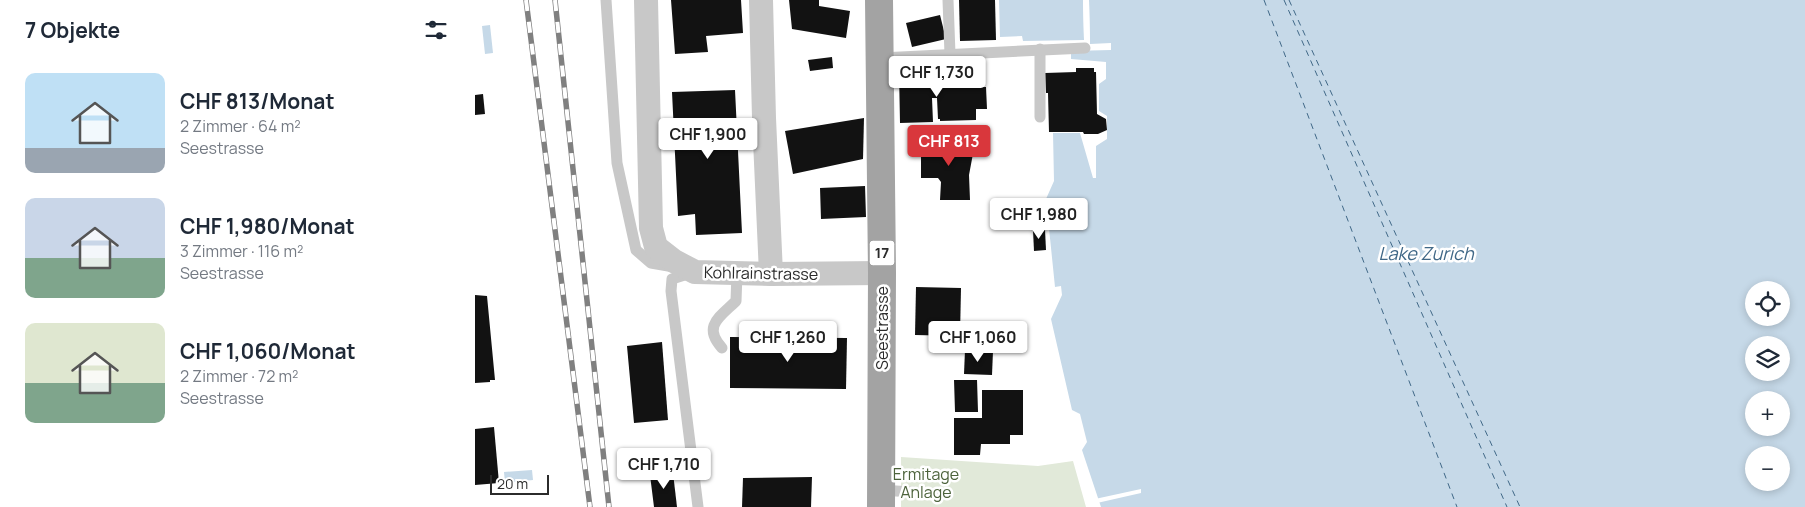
<!DOCTYPE html>
<html lang="de">
<head>
<meta charset="utf-8">
<style>
	:root { --surface:#fff; --page:#f2f2f3; --text:#1f2937; --muted:#747a83; --accent:#d9373c }
	body { margin:0; font-family:Manrope,sans-serif; background:var(--page); color:var(--text); height:100vh; display:flex; flex-direction:column; font-size:19px; white-space:nowrap }
	* { box-sizing:border-box; margin:0 }
	p { font-size:16px; color:var(--muted) }
	.icon { flex:none; width:28px; height:28px; fill:none; stroke:currentColor; stroke-width:2; stroke-linecap:round; stroke-linejoin:round }
	.map { position:relative; flex:1; overflow:hidden }
	.details { display:flex; flex-direction:column; background:var(--surface); width:475px }
	.details>* { flex:none }
	.fabs { position:absolute; left:1270px; top:281px; display:grid; gap:10px }
	.fabs a { display:grid; place-items:center; width:45px; height:45px; border-radius:50%; background:var(--surface); box-shadow:0 2px 8px #0003; font-size:25px }
	.scale { position:absolute; left:15px; bottom:12px; width:59px; box-sizing:border-box; padding-left:5px; border:2px solid #2b2b2b; border-top:0; font-size:14px; line-height:18px; white-space:nowrap; color:#2b2b2b; -webkit-text-stroke:4px #fff; paint-order:stroke }
	.price { position:absolute; translate:-50% -42px; padding:0 11px; border-radius:5px; background:#fff; color:#222; font-size:16px; line-height:32px; filter:drop-shadow(0 1px 2px #0008) }
	.price::after { content:''; position:absolute; left:50%; top:30px; width:15px; height:11px; margin-left:-8px; background:inherit; clip-path:polygon(0 0,100% 0,50% 100%) }
	.price.selected { background:var(--accent); color:#fff }
	ul { padding:0; list-style:none }
	li { display:flex; align-items:center; gap:15px; height:125px; padding:0 25px }
	li span { display:grid; place-items:center; flex:none; width:140px; height:100px; border-radius:10px; color:#555 }
	li>.icon { margin-inline-start:auto }
	span .icon { width:60px; height:60px; fill:#fffc; stroke-width:1 }
	li b { font-size:21px }
	h2 { display:flex; justify-content:space-between; align-items:center; height:60px; padding:0 25px; font-size:21px }
	main { display:flex; flex:1; min-height:0 }
	.map>svg:first-child { display:block }
	.green { fill:#e1e9d9 }
	.water { fill:#c6d9e8; fill-rule:evenodd }
	.pier { fill:#fff }
	.lines { fill:none; stroke-linecap:round; stroke-linejoin:round }
	.ferry { stroke:#406887; stroke-width:1; stroke-dasharray:6 5; stroke-linecap:butt }
	.building { fill:#121212 }
	.service { stroke:#c8c8c8; stroke-width:11 }
	.minor { stroke:#c8c8c8; stroke-width:24 }
	.primary { stroke:#a3a3a3; stroke-width:28 }
	.rail-casing { stroke:#808080; stroke-width:5.5 }
	.rail { stroke:#fff; stroke-width:4; stroke-dasharray:11; stroke-linecap:butt }
	.labels { text-anchor:middle; stroke-width:5; stroke-linejoin:round; paint-order:stroke }
	.shield { fill:#fff; stroke:#6b6b6b; stroke-width:1 }
	.shield-label { font-size:15px; font-weight:bold; fill:#2b2b2b }
	.street-label { font-size:16px; fill:#2b2b2b; stroke:#fff }
	.park-label { font-size:16px; fill:#4d633c; stroke:#fff }
	.water-label { font-size:18px; font-style:italic; fill:#406887; stroke:#fff }
</style>
</head>
<body>
<main>
<section class="details">
<h2>7 Objekte<svg class="icon" aria-label="filters" viewBox="0 0 24 24"><path d="M4 7h16M4 17h16"/><circle cx="9" cy="7" r="2"/><circle cx="15" cy="17" r="2"/></svg></h2>
<ul>
<li><span style="background:linear-gradient(#bfe0f5 75%,#9aa5b1 0)"><svg class="icon" aria-label="home" viewBox="0 0 24 24"><path d="M3 11l9-7 9 7M6 9v11h12V9"/></svg></span><div><b>CHF 813/Monat</b><p>2 Zimmer · 64 m²</p><p>Seestrasse</p></div></li>
<li><span style="background:linear-gradient(#c9d6e8 60%,#7fa58c 0)"><svg class="icon" aria-label="home" viewBox="0 0 24 24"><path d="M3 11l9-7 9 7M6 9v11h12V9"/></svg></span><div><b>CHF 1,980/Monat</b><p>3 Zimmer · 116 m²</p><p>Seestrasse</p></div></li>
<li><span style="background:linear-gradient(#dfe7d0 60%,#7fa58c 0)"><svg class="icon" aria-label="home" viewBox="0 0 24 24"><path d="M3 11l9-7 9 7M6 9v11h12V9"/></svg></span><div><b>CHF 1,060/Monat</b><p>2 Zimmer · 72 m²</p><p>Seestrasse</p></div></li>
</ul>
</section>
<div class="map">
<svg width="1330" height="507" viewBox="0 0 1330 507">
	<rect width="100%" height="100%" fill="#fff"/>
	<!-- green -->
	<path class="green" d="M426 457 563 466 598 461 611 507H426Z"/>
	<!-- water -->
	<g class="water">
		<path d="M524 0H608L609 40 548 41 547 36 525 37Z"/>
		<path d="M614 0H1330V507H626L607 450 612 442 605 414 597 410 576 319 587 295 586 286 580 287 571 199 579 181 578 133H605L618 178H621V146L632 139V116L624 111V84L631 79V62L596 59V51L636 50V43L615 44ZM1279 290H1306V318H1279ZM1279 345H1306V372H1279ZM1279 400H1306V428H1279ZM1279 455H1306V482H1279Z"/>
		<path d="M15 25 18 53 10 54 7 26Z"/>
		<path d="M57 470 58 480 30 483 29 472Z"/>
	</g>
	<!-- pier -->
	<g class="pier">
		<path d="M608 0H611V42L609 40Z"/>
		<path d="M612 0H614L615 44 612 42Z"/>
		<path d="M666 489V493L622 503 620 499Z"/>
	</g>
	<g class="lines">
		<!-- ferry -->
		<g class="ferry">
			<path d="M789 0 982 507"/>
			<path d="M809 0 1032 507"/>
			<path d="M814 0 1045 507"/>
		</g>
	</g>
	<!-- building -->
	<g class="building">
		<path d="M196 0H266L268 33 231 36 233 52 200 54Z"/>
		<path d="M314 0H344V6L375 11 371 38 317 29Z"/>
		<path d="M484 0H520L521 40 485 41Z"/>
		<path d="M465 15 471 39 437 47 431 23Z"/>
		<path d="M357 57 358 68 335 71 333 60Z"/>
		<path d="M454 65H470V88L511 87 512 109H501V120L465 121V119H463L462 98H457L458 122 425 123 424 72H455Z"/>
		<path d="M601 68H619V72H621L622 114 631 119 632 130 623 134H609L608 132H574L573 93H571L570 73 601 72Z"/>
		<path d="M260 90 267 233 221 235 220 214 203 216 197 92Z"/>
		<path d="M8 94 10 114 0 115V95Z"/>
		<path d="M389 118 388 159 318 174 310 131Z"/>
		<path d="M494 135 498 138 500 143 494 175 495 200H465L466 182 463 178H446V143H476Z"/>
		<path d="M390 186 391 217 346 219 345 188Z"/>
		<path d="M558 230H570L571 250 559 251Z"/>
		<path d="M441 287 486 288 485 336 440 335Z"/>
		<path d="M0 295 12 296 20 380H15V382L0 383Z"/>
		<path d="M255 337 372 338 371 389 255 388Z"/>
		<path d="M187 342 193 420 159 423 152 346Z"/>
		<path d="M490 350 518 351 517 375 489 374Z"/>
		<path d="M479 380H502L503 412H480Z"/>
		<path d="M507 390H548V435H535V444H506L505 455H479V418H507Z"/>
		<path d="M19 427 24 483 0 485V429Z"/>
		<path d="M198 473 202 507H179L175 475Z"/>
		<path d="M337 477 336 507H267L268 478Z"/>
	</g>
	<g class="lines">
		<!-- service -->
		<g class="service">
			<path d="M131 0 142 163 161 250 176 263 199 267"/>
			<path d="M473 0 475 54"/>
			<path d="M565 49V117"/>
			<path d="M405 58 610 48"/>
			<path d="M219 272 197 279 196 291 223 507"/>
			<path d="M247 348C227 326 245 317 261 301L262 273"/>
			<path d="M407 490 464 494"/>
		</g>
		<!-- minor -->
		<g class="minor">
			<path d="M171 0 176 228 181 247 199 261 220 272 296 274 407 273"/>
			<path d="M286 0 289 118 296 274"/>
		</g>
		<!-- primary -->
		<path class="primary" d="M404 0 407 273 406 507"/>
		<defs>
			<g id="rail">
				<path d="M51 0 115 507"/>
				<path d="M80 0 134 507"/>
			</g>
		</defs>
		<!-- rail casing -->
		<use href="#rail" class="rail-casing"/>
		<!-- rail -->
		<use href="#rail" class="rail"/>
	</g>
	<g class="labels">
		<!-- shield labels -->
		<rect class="shield" x="394.5" y="240.5" width="25" height="25" rx="4"/>
		<g class="shield-label">
			<text x="407" y="258">17</text>
		</g>
		<!-- street labels -->
		<g class="street-label">
			<text transform="translate(286 273) rotate(1)" y="6">Kohlrainstrasse</text>
			<text transform="translate(407 328) rotate(-90)" y="6">Seestrasse</text>
		</g>
		<!-- park labels -->
		<g class="park-label">
			<text x="451" y="480">Ermitage<tspan x="451" dy="18">Anlage</tspan></text>
		</g>
		<!-- water labels -->
		<g class="water-label">
			<text x="951" y="260">Lake Zurich</text>
		</g>
	</g>
</svg>
<div class="fabs">
<a><svg class="icon" aria-label="locate" viewBox="0 0 24 24"><circle cx="12" cy="12" r="6"/><path d="M12 2v4M12 18v4M2 12h4M18 12h4"/></svg></a>
<a><svg class="icon" aria-label="layers" viewBox="0 0 24 24"><path d="M12 4l9 5-9 5-9-5zM3 14l9 5 9-5"/></svg></a>
<a>+</a>
<a>−</a>
</div>
<div class="scale">20 m</div>
<b class="price" style="left:462px;top:98px">CHF 1,730</b>
<b class="price" style="left:233px;top:160px">CHF 1,900</b>
<b class="price selected" style="left:474px;top:167px">CHF 813</b>
<b class="price" style="left:564px;top:240px">CHF 1,980</b>
<b class="price" style="left:313px;top:363px">CHF 1,260</b>
<b class="price" style="left:503px;top:363px">CHF 1,060</b>
<b class="price" style="left:189px;top:490px">CHF 1,710</b>
</div>
</main>
</body>
</html>
